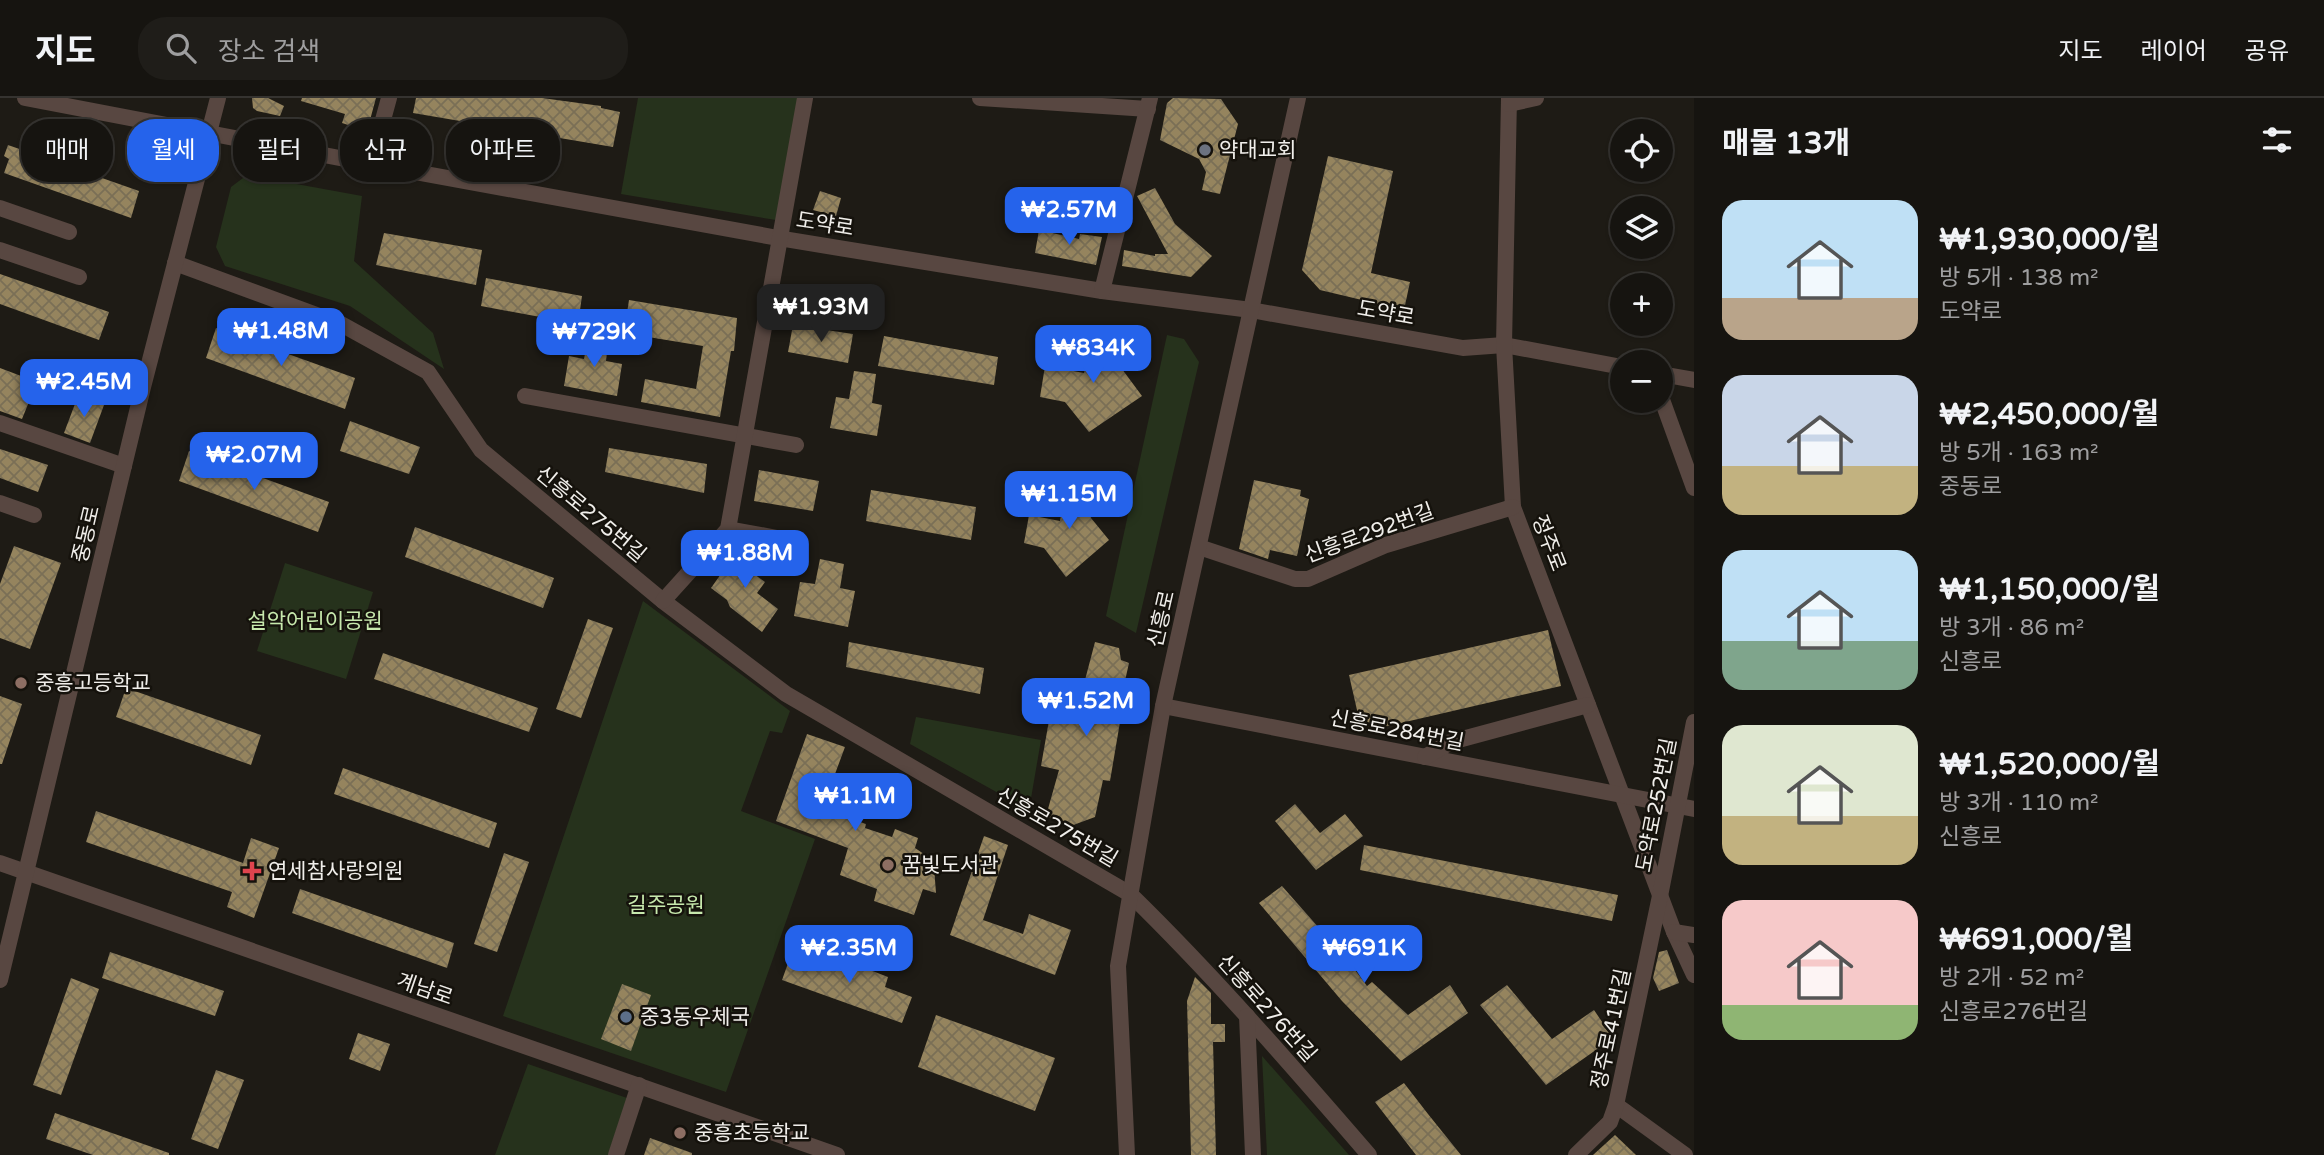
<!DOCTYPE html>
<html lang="ko">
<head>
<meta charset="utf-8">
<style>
	:root { --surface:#161410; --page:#1f1d19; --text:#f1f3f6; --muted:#9e9e9f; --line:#353330; --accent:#2563eb }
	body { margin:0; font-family:"Varela Round","Noto Sans KR",sans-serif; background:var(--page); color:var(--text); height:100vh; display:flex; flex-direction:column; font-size:26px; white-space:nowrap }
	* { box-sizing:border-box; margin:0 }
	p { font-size:23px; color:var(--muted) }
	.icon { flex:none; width:38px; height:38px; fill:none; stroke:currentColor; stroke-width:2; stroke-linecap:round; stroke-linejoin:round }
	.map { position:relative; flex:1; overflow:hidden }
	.drawer { display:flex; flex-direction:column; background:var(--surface); width:630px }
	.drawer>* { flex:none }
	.guide { position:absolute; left:21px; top:21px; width:665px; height:63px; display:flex; gap:14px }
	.controls { position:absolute; left:1610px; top:21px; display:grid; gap:14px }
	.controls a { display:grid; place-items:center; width:63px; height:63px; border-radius:50%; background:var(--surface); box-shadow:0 2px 5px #0004,0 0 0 2px var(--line); font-size:35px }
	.price { position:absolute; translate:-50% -60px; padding:0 16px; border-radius:14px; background:var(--accent); color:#fff; font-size:23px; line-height:46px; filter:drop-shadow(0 2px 4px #0008) }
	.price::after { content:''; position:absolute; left:50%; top:42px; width:21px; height:16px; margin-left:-10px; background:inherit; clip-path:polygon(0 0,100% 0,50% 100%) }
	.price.current { background:#222; color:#fff }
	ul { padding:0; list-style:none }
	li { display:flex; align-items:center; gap:21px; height:175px; padding:0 28px }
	li span { display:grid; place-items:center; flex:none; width:196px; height:140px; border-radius:21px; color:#555 }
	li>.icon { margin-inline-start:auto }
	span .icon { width:84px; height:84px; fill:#fffc; stroke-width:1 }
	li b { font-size:30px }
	h2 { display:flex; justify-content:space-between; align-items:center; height:84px; padding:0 28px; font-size:30px }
	.chip { padding:0 24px; border-radius:28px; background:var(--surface); box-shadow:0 2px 5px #0004,0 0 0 2px var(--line); font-size:24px; line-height:63px }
	.chip.current { background:var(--accent); color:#fff }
	header { display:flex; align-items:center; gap:42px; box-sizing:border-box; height:98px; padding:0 35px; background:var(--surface); border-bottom:2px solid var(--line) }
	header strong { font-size:33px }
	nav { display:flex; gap:38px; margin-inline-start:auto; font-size:24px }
	.search { width:490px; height:63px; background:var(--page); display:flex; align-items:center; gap:18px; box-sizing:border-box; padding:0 24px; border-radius:28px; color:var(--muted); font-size:26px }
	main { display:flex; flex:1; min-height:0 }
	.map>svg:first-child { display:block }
	.green { fill:#26321c }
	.building { fill:url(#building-cross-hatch) }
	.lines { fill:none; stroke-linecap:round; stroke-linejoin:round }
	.minor { stroke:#584741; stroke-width:16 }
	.worship-dot { fill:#6b7280; stroke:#15120c; stroke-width:2.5 }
	.education-dot { fill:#8d6e63; stroke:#15120c; stroke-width:2.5 }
	.health-dot { fill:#e0444e; stroke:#15120c; stroke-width:2.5 }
	.service-dot { fill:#5c6f8a; stroke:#15120c; stroke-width:2.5 }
	.labels { text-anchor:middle; stroke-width:5; stroke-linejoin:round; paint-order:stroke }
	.poi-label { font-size:21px; fill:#f0eeea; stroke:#15120c; text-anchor:start }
	.street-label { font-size:21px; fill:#f0eeea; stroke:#15120c }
	.park-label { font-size:21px; fill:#c7e9ad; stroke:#15120c }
</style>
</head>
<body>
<header>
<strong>지도</strong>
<div class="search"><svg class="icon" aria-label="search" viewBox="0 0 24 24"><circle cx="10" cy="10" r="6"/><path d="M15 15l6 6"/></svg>장소 검색</div>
<nav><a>지도</a><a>레이어</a><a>공유</a></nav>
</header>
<main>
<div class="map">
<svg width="1694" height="1057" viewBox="0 0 1694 1057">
	<defs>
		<pattern id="building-cross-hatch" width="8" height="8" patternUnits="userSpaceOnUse" patternTransform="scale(1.75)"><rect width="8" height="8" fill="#95845e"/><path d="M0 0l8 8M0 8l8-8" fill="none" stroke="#7a6f56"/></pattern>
	</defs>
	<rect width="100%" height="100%" fill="#1e1b15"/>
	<!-- green -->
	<g class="green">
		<path d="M638 0H798L776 122 621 96Z"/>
		<path d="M247 77 362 98 354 163 433 235 444 271 350 208 225 168 216 149 231 89Z"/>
		<path d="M1167 237 1184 241 1199 264 1136 535 1106 518Z"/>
		<path d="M285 465 373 494 346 581 257 553Z"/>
		<path d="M643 503 790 613 782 635 770 633 741 713 815 741 726 994 503 918Z"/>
		<path d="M916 619 1041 642 1029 712 910 646Z"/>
		<path d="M1262 958 1349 1057H1267Z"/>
		<path d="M528 966 627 1000 608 1057H495Z"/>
	</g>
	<!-- building -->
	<g class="building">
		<path d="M252 0H268L284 8 280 18 257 13 253 10Z"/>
		<path d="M302 0H376L367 33 342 25 345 16 301 3Z"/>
		<path d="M416 0H542L601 8V10L620 14 613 49 413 15Z"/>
		<path d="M1173 0 1221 1 1238 26 1220 96 1202 92 1206 74 1199 61 1160 42 1167 5Z"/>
		<path d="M8 47 139 93 131 120 4 75 9 61 4 58Z"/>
		<path d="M1328 58 1393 73 1371 175 1410 184 1404 212 1320 192 1302 172Z"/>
		<path d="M1155 90 1175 126 1212 158 1191 179 1122 168 1124 152 1155 158V156H1168L1137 98Z"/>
		<path d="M820 93 841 100 836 118 813 112Z"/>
		<path d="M1039 132 1079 141 1080 136 1102 139 1096 167 1035 155Z"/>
		<path d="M384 135 482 152 476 187 376 167Z"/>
		<path d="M0 176 109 214 99 242 0 206Z"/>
		<path d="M486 180 582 198 578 226 481 208Z"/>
		<path d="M629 202 737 220 734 253H731L720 319 641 304 645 281 696 291 703 248 624 235Z"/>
		<path d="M793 227 853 236 848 265 788 254Z"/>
		<path d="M216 230 355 280 345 311 206 260Z"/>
		<path d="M589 235 609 239 606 263 622 266 617 298 564 288 569 258 584 261Z"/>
		<path d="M884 238 998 259 994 287 878 268Z"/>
		<path d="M1091 238 1123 244 1119 267 1142 298 1089 334 1065 304 1040 299 1045 268 1084 275Z"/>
		<path d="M0 270 37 284 22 321 0 313Z"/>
		<path d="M854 273 876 276 872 305 882 307 877 338 830 330 836 299 849 301Z"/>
		<path d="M78 298 104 307 90 345 64 335Z"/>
		<path d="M350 323 420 349 409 376 340 353Z"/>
		<path d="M609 350 707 366 704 395 605 374Z"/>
		<path d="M0 351 48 367 38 394 0 380Z"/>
		<path d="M189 353 329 404 318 434 179 383Z"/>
		<path d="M759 372 819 383 813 413 754 403Z"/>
		<path d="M1254 382 1301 392 1300 398 1309 401 1297 458 1270 452 1268 461 1239 451Z"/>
		<path d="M1066 387 1095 392 1091 420 1109 442 1066 479 1044 450 1024 445 1029 417 1060 423Z"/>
		<path d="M871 392 976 409 971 442 866 423Z"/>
		<path d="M415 429 554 480 543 510 405 459Z"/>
		<path d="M14 448 61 465 30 551 0 540V486Z"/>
		<path d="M740 449 762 465 754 476 765 484 757 495 778 511 762 534 730 509 727 502 711 490Z"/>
		<path d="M820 461 844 466 840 490 855 493 848 529 794 518 800 484 815 486Z"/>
		<path d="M588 521 613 530 581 620 556 611Z"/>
		<path d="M1548 532 1561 588 1362 634 1349 577Z"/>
		<path d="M849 544 984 570 980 596 846 569Z"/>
		<path d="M1095 544 1119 550 1121 562 1129 565 1116 623 1120 624 1110 683 1103 682 1095 719 1068 729 1046 718 1059 672 1041 668 1051 611 1068 614 1074 581 1085 582Z"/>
		<path d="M383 555 538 610 529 634 374 581Z"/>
		<path d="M126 590 261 637 251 667 116 619Z"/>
		<path d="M0 598 22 606 2 666H0Z"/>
		<path d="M807 636 845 649 822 711 866 726 865 730 892 739 895 731 918 740 915 750 927 758 934 769 936 795 923 791 914 817 874 803 877 791 840 777 848 750 776 723Z"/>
		<path d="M343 670 497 725 489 750 334 696Z"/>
		<path d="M1295 706 1320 735 1345 716 1363 738 1316 772 1275 723Z"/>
		<path d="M96 713 243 765 251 740 279 750 254 820 227 809 232 794 86 744Z"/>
		<path d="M984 738 1008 747 983 822 1023 836 1029 816 1071 832 1055 877 950 837Z"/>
		<path d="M1364 747 1618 797 1612 823 1360 772Z"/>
		<path d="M504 755 529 764 497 854 474 846Z"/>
		<path d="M1282 788 1349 864 1367 888 1372 884 1408 917 1450 887 1468 915 1401 963 1342 903 1259 805Z"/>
		<path d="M300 791 454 845 447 870 292 815Z"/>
		<path d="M1667 852 1679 885 1659 893 1653 880 1659 854Z"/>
		<path d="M110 854 224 893 215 918 102 880Z"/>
		<path d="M823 856 847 865 858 862 865 870 888 879 885 889 912 899 902 925 782 882 791 857 820 867Z"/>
		<path d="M1195 879 1211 895V926H1225V944H1213L1216 1057H1191L1187 903Z"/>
		<path d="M71 880 99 891 61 997 33 987Z"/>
		<path d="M622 886 651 897 631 953 601 941Z"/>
		<path d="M1507 887 1552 941 1594 912 1613 940 1546 987 1480 907Z"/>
		<path d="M936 917 1055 960 1035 1013 918 969Z"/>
		<path d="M358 935 390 946 380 973 349 961Z"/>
		<path d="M216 972 244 982 218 1051 191 1041Z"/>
		<path d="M1404 985 1428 1016 1461 1057H1416L1375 1004Z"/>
		<path d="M55 1015 169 1055V1057H93L46 1041Z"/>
		<path d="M1615 1037 1636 1057H1593Z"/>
		<path d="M650 1040 692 1055V1057H644Z"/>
	</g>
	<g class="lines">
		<!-- minor -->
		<g class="minor">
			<path d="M25 0 371 66 778 140 1102 193 1251 212 1463 250 1504 247 1622 269"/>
			<path d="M980 0 1148 11"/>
			<path d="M1509 0 1504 247 1513 409 1674 834 1694 877"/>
			<path d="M1509 6 1536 0"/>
			<path d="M371 66 389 0"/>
			<path d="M0 110 69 134"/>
			<path d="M0 152 79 179"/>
			<path d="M175 165 341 226 428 274 481 352 663 503 786 596 1130 796C1215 879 1292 968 1369 1057"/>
			<path d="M1102 193 1150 0"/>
			<path d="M1661 276 1694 282"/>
			<path d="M525 298 796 347"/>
			<path d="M1661 299 1694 390"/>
			<path d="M0 325 124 368"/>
			<path d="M0 405 34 417"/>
			<path d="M728 431 777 440"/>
			<path d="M1199 449 1295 481H1308L1386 447 1513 409"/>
			<path d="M663 503 728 431 805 0"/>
			<path d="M1163 608 1694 711"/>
			<path d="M1425 659 1451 644 1588 607"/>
			<path d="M0 765 837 1057"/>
			<path d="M1674 834 1694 837"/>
			<path d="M0 882 143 289 218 0"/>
			<path d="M1247 918 1253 1057"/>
			<path d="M1616 1007 1685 1057"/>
			<path d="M616 1057 639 987"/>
			<path d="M1127 1057 1118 868 1163 608 1298 0"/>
			<path d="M1576 1057 1610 1024 1616 1007 1660 798 1694 624"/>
		</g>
	</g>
	<!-- markers -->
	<circle class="worship-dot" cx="1205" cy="52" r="7"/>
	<g class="education-dot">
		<circle cx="21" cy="585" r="7"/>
		<circle cx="888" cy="767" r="7"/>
		<circle cx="680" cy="1035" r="7"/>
	</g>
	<path class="health-dot" d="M248.5 762.5h7v7h7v7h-7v7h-7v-7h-7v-7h7z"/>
	<circle class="service-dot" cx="626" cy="919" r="7"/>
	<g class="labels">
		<!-- poi labels -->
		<g class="poi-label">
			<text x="1219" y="59">약대교회</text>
			<text x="35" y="592">중흥고등학교</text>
			<text x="902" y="774">꿈빛도서관</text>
			<text x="268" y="780">연세참사랑의원</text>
			<text x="640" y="926">중3동우체국</text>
			<text x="694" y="1042">중흥초등학교</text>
		</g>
		<!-- street labels -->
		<g class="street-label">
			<text transform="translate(825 126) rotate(9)" y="7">도약로</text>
			<text transform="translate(1386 215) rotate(10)" y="7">도약로</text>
			<text transform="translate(591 416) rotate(40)" y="7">신흥로275번길</text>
			<text transform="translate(1369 435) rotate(-20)" y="7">신흥로292번길</text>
			<text transform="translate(86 436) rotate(-77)" y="7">중동로</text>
			<text transform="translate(1549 445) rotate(69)" y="7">정주로</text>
			<text transform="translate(1161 521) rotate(-77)" y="7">신흥로</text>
			<text transform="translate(1397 632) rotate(11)" y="7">신흥로284번길</text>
			<text transform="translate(1656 707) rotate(-79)" y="7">도약로252번길</text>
			<text transform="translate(1057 729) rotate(30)" y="7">신흥로275번길</text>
			<text transform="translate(425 891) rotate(19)" y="7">계남로</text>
			<text transform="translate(1267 910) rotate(48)" y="7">신흥로276번길</text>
			<text transform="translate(1611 931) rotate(-78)" y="7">정주로41번길</text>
		</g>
		<!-- park labels -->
		<g class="park-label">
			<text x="315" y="530">설악어린이공원</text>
			<text x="666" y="814">길주공원</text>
		</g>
	</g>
</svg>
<div class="controls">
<a><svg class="icon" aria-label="locate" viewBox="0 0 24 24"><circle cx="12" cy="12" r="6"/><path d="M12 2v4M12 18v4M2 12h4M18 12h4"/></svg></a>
<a><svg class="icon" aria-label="layers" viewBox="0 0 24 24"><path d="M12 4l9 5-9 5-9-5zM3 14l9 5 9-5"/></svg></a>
<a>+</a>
<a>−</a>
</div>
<b class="price" style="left:1069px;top:149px">₩2.57M</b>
<b class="price current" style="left:821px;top:246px">₩1.93M</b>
<b class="price" style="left:281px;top:270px">₩1.48M</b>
<b class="price" style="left:594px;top:271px">₩729K</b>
<b class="price" style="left:1093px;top:287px">₩834K</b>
<b class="price" style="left:84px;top:321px">₩2.45M</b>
<b class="price" style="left:254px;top:394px">₩2.07M</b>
<b class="price" style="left:1069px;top:433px">₩1.15M</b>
<b class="price" style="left:745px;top:492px">₩1.88M</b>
<b class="price" style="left:1086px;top:640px">₩1.52M</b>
<b class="price" style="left:855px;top:735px">₩1.1M</b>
<b class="price" style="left:849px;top:887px">₩2.35M</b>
<b class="price" style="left:1364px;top:887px">₩691K</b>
<div class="guide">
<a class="chip">매매</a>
<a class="chip current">월세</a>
<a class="chip">필터</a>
<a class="chip">신규</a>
<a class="chip">아파트</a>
</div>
</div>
<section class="drawer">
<h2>매물 13개<svg class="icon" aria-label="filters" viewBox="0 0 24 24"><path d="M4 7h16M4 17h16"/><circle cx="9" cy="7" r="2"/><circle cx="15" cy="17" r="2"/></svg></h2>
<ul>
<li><span style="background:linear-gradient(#bfe0f5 70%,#b9a48a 0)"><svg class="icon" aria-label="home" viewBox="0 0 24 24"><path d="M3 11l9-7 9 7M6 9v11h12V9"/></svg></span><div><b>₩1,930,000/월</b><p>방 5개 · 138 m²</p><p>도약로</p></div></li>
<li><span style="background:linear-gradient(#c9d6e8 65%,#c2b280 0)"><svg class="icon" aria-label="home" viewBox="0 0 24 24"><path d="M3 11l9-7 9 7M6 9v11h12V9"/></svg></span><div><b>₩2,450,000/월</b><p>방 5개 · 163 m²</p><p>중동로</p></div></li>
<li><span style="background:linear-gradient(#bfe0f5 65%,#7fa58c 0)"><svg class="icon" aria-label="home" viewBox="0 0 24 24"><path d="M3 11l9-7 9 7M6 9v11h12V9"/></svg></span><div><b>₩1,150,000/월</b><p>방 3개 · 86 m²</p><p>신흥로</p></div></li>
<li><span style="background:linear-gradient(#dfe7d0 65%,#c2b280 0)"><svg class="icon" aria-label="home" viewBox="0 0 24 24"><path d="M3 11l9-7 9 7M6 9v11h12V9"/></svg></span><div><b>₩1,520,000/월</b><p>방 3개 · 110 m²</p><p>신흥로</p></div></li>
<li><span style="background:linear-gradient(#f6c9c9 75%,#8fb573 0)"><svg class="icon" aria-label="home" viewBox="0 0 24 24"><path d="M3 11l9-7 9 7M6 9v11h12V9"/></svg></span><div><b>₩691,000/월</b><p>방 2개 · 52 m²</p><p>신흥로276번길</p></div></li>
</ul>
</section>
</main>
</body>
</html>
